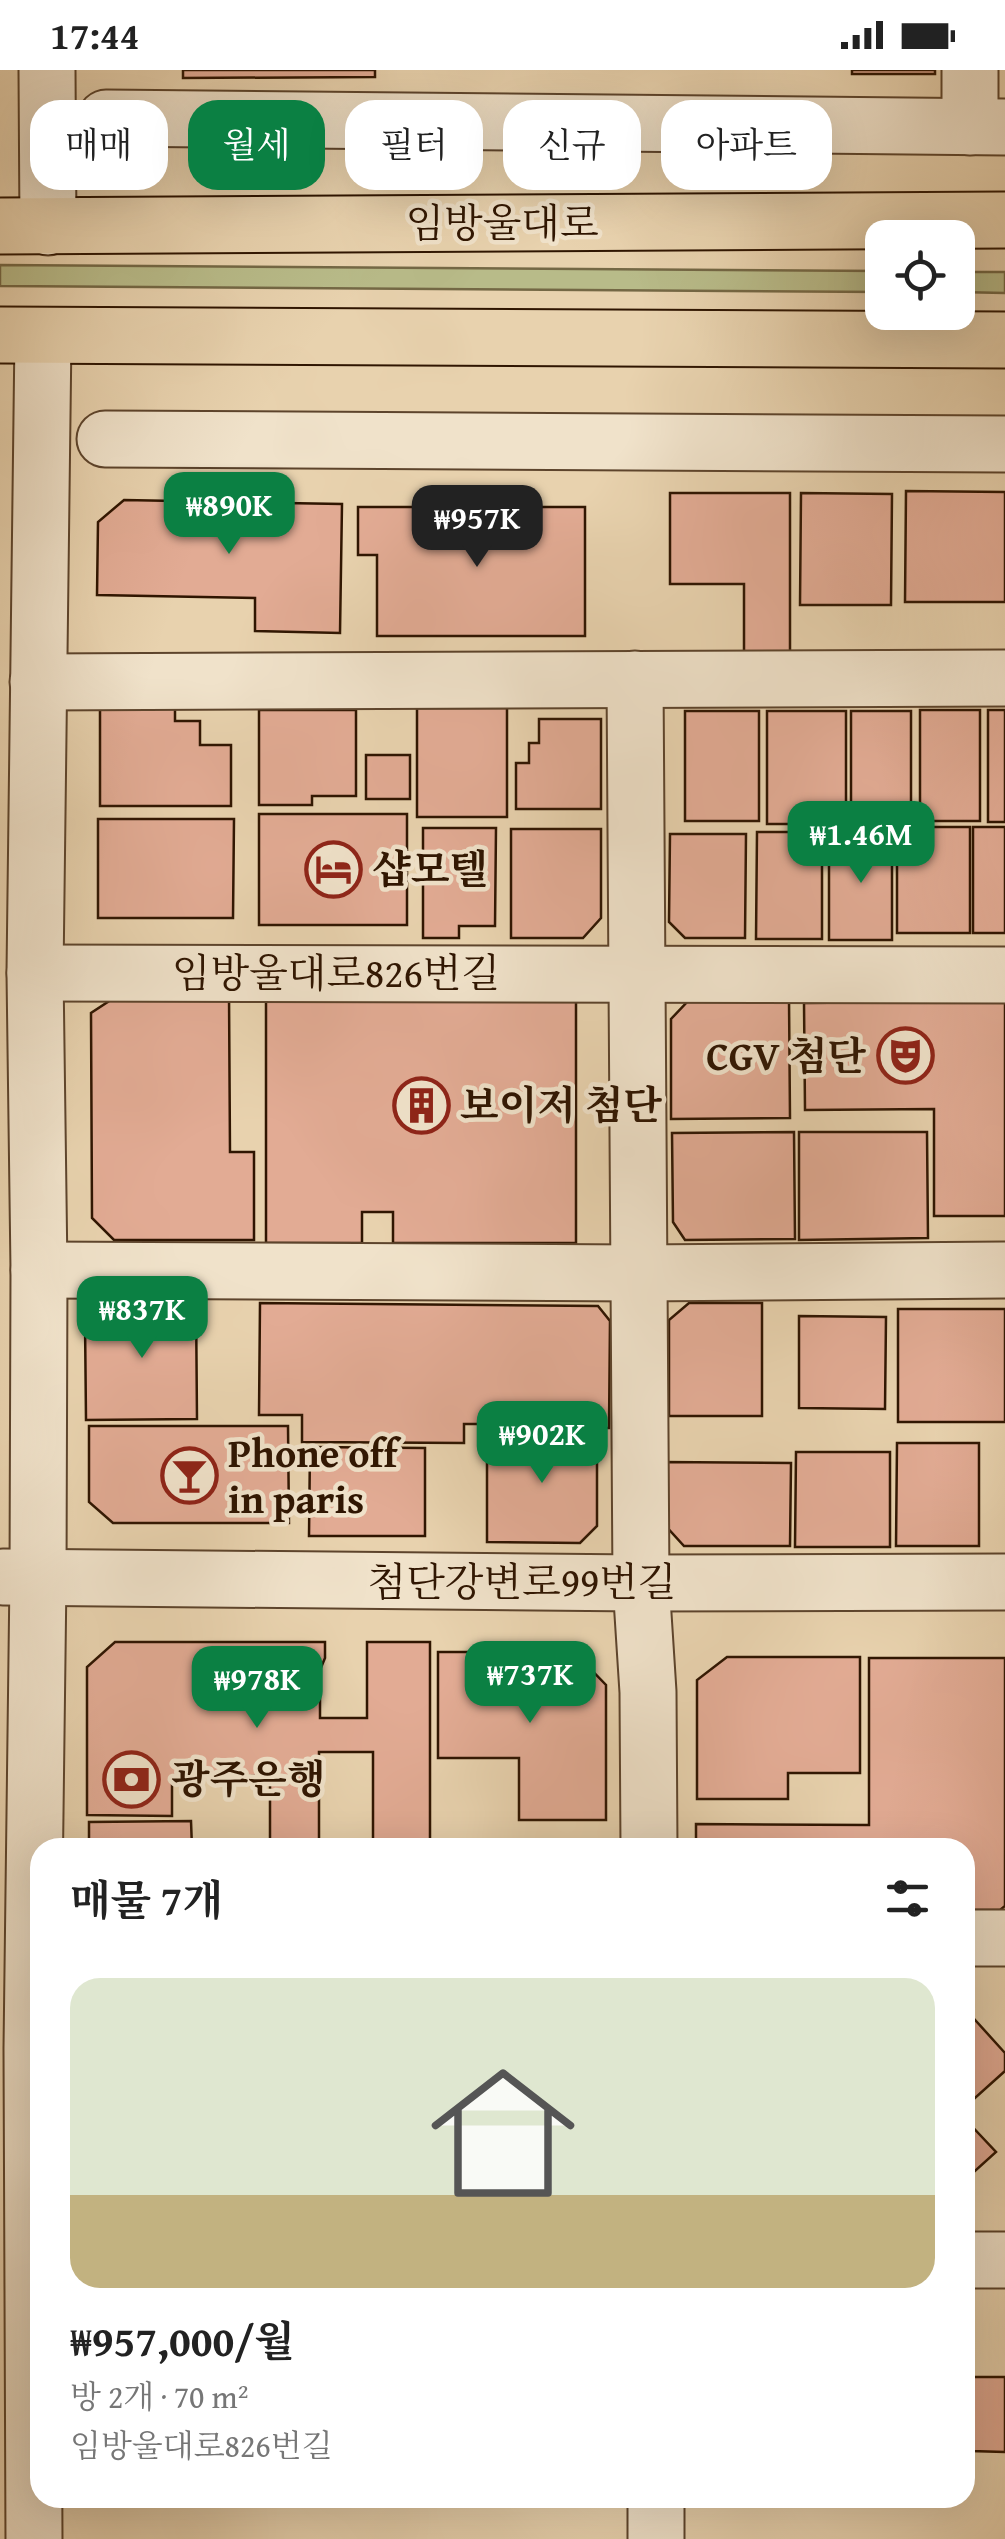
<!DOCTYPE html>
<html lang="ko">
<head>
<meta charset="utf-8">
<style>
	:root { --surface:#fff; --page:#f2f2f2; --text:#222; --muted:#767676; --accent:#0b8043 }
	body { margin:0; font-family:"Gentium Book Plus","Noto Serif KR",serif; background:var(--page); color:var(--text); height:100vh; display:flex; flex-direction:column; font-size:38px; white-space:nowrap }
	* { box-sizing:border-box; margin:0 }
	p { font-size:32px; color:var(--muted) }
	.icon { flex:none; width:55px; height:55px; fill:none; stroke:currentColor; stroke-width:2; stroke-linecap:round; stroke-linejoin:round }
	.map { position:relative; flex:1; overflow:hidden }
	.drawer { position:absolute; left:30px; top:1768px; width:945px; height:670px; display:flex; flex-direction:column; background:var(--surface); border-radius:30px; box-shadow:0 10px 40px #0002 }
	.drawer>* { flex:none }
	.guide { position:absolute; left:30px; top:30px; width:945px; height:90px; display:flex; gap:20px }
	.fabs { position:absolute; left:865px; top:150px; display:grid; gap:20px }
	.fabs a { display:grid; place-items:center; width:110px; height:110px; border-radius:20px; background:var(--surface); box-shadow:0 10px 40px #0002; font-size:50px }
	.price { position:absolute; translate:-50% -85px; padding:0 22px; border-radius:20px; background:var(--accent); color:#fff; font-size:32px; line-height:65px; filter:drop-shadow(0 2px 5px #0008) }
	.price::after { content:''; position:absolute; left:50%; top:60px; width:30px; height:22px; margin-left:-15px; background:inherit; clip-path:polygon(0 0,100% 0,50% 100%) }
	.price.on { background:#222; color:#fff }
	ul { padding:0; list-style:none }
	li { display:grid; align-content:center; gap:20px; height:530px; padding:0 40px }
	li span { display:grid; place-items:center; height:310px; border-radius:30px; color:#555 }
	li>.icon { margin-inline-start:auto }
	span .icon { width:180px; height:180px; fill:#fffc; stroke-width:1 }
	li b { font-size:42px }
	h2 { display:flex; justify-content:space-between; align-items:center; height:120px; padding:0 40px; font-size:42px }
	.tag { padding:0 35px; border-radius:30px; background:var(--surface); box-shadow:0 10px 40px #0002; font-size:35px; line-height:90px }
	.tag.on { background:var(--accent); color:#fff }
	.status { display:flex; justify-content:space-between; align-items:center; height:70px; padding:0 50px; background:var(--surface); direction:ltr }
	.status svg { height:28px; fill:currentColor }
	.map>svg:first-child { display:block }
	.green { fill:#b8bb89; stroke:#746845; stroke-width:2.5 }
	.building { fill:#e2ab94; stroke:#2f1501; stroke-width:2.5 }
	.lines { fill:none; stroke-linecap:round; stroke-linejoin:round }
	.minor-casing { stroke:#5d442c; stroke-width:59 }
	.major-casing { stroke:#2f1501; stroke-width:59 }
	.minor { stroke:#f0e2ca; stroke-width:55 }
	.major { stroke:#e8d2ae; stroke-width:55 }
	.labels { text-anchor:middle; stroke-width:9; stroke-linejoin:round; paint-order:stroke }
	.street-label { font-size:40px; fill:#2f1501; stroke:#f0e2ca }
	.poi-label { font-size:40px; font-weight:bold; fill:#2f1501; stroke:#f0e2ca; text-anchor:start }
</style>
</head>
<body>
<div class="status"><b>17:44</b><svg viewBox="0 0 49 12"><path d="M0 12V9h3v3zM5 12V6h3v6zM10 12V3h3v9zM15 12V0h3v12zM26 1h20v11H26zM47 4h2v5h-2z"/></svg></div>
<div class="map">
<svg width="1005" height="2469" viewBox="0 0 1005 2469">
	<rect width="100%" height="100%" fill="#e8d2ae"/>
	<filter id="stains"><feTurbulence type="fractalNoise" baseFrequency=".002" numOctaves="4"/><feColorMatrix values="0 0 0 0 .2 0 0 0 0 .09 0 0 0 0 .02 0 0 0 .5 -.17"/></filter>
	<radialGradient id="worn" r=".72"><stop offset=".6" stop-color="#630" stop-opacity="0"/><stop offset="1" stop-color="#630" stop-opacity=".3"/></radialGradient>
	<!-- green -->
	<g class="green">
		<path d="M0 195 882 201V222L0 216Z"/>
		<path d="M958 202H1005V223L958 222Z"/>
	</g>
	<!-- building -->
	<g class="building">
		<path d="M183 0H375V7L183 8Z"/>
		<rect x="852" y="0" width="83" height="4"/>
		<path d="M906 421 1005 422V532H905Z"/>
		<path d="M670 423H790V584H744V514H670Z"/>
		<path d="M801 423 892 424 891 535H800Z"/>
		<path d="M124 430 342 434 340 563 255 561V528L97 525 98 452Z"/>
		<path d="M358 437H585V566H377V485H358Z"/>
		<path d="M100 632H175V651H200V675H231V736H100Z"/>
		<rect x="417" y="638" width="90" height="109"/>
		<path d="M259 640H356V726H312V735H259Z"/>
		<rect x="920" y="640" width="60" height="111"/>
		<rect x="988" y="640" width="17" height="112"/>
		<rect x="685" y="641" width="74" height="110"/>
		<rect x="767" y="641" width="79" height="113"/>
		<rect x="851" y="641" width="60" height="111"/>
		<path d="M539 649H601V739H516V693H529V673H539Z"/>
		<rect x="366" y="685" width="44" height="44"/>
		<rect x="259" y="744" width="148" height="111"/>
		<path d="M98 749H234L233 848H98Z"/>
		<rect x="897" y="757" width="73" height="106"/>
		<rect x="973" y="757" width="32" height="106"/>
		<path d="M423 758H496L495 856H459V868H423Z"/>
		<path d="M511 759H601V848L583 868H511Z"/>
		<rect x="829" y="761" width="63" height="109"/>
		<path d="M757 762H822V869H756Z"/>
		<path d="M670 764H746L745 868H685L669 852Z"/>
		<path d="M229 923 230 1082H254V1170H114L92 1148 91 943 120 924Z"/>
		<path d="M266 928H576V1173H393V1142H362V1173H266Z"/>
		<path d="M789 928 790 1048 671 1049V949L690 929Z"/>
		<path d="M1005 931V1146H934V1039L805 1040 804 933Z"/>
		<path d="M794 1062 795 1169 685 1170 673 1152 672 1063Z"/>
		<path d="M799 1062H927L928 1168 799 1170Z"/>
		<path d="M196 1230 197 1349 86 1350 85 1250 103 1232Z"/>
		<path d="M260 1233 598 1236 610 1251 609 1358 546 1357V1342L505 1341V1354H464V1373L302 1372V1345H259Z"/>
		<path d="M689 1233H762V1346H669V1250Z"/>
		<rect x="898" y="1239" width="107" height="113"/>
		<path d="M799 1246 886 1247 885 1339 799 1338Z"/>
		<path d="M89 1356H288L289 1453H113L89 1432Z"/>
		<path d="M487 1360H597V1456L580 1473 487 1472Z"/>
		<path d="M897 1373H979V1476H896Z"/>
		<path d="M310 1377 425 1378V1466H309Z"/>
		<path d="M796 1382H890V1477H795Z"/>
		<path d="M663 1392 791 1393 790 1476H684L663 1453Z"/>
		<path d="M115 1572H325V1588L320 1600V1648H367V1572H430V1778H373V1682H319V1778H270V1706H172V1746L87 1745V1597Z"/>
		<path d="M438 1582H574L606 1615V1750H519V1688H438Z"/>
		<path d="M727 1587H860V1703H788V1729H697V1610Z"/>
		<path d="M869 1588H1005V1836L1000 1840H965V1778H696V1754L869 1755Z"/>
		<path d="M191 1751 192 1778H89V1752Z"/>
		<path d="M967 1941 1005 1983V2001L965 2037Z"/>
		<path d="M965 2049 996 2082 965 2110Z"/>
		<path d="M971 2307H1005V2382L971 2381Z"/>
	</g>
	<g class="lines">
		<defs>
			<g id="minor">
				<path d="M47 0 48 157"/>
				<path d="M106 48 1005 57"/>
				<path d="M970 57V0"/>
				<path d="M105 369 1005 374"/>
				<path d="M635 609 641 1513 648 1622 649 1778"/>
				<path d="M38 612 1005 608"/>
				<path d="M35 903 1005 905"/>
				<path d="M39 1200 638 1203 1005 1200"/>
				<path d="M3 1507 641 1513 1005 1512"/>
				<path d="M965 1868H1005"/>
				<path d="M965 2190H1005"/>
				<path d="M656 2428V2469"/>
				<path d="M34 2469 32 1978 38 1508 39 1200 35 903 43 266"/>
			</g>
			<g id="major">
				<path d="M0 156 1005 150"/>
				<path d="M0 265 1005 270"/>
			</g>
		</defs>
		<!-- minor casing -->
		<use href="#minor" class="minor-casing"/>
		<!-- major casing -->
		<use href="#major" class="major-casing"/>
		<!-- minor -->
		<use href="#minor" class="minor"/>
		<!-- major -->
		<use href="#major" class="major"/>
	</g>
	<!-- icons -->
	<defs>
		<symbol id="hotel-ring" viewBox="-11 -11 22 22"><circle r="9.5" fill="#f0e2ca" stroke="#8f2418" stroke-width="1.5"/><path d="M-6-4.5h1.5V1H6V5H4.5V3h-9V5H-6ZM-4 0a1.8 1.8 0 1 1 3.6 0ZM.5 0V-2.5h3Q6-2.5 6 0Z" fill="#8f2418"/></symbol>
		<symbol id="theatre-ring" viewBox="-11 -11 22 22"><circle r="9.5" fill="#f0e2ca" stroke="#8f2418" stroke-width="1.5"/><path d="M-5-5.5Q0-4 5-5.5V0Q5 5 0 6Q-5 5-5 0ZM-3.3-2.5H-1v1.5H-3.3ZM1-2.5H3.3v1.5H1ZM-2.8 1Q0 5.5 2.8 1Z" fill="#8f2418"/></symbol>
		<symbol id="building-ring" viewBox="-11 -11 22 22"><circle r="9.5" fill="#f0e2ca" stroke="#8f2418" stroke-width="1.5"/><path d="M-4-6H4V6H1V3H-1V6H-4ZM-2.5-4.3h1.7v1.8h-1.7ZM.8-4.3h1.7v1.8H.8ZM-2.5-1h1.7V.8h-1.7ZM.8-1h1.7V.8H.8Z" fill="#8f2418"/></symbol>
		<symbol id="bar-ring" viewBox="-11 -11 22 22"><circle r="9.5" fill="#f0e2ca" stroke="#8f2418" stroke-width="1.5"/><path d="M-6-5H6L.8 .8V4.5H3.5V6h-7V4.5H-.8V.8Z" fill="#8f2418"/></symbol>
		<symbol id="bank-ring" viewBox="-11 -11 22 22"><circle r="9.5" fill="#f0e2ca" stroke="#8f2418" stroke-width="1.5"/><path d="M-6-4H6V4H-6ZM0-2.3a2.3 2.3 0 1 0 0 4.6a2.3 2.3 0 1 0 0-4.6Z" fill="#8f2418"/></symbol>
	</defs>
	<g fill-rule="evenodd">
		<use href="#hotel-ring" x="302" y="768" width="63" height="63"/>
		<use href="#theatre-ring" x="874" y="954" width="63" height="63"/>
		<use href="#building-ring" x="390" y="1004" width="63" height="63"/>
		<use href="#bar-ring" x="158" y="1374" width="63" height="63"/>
		<use href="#bank-ring" x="100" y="1678" width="63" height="63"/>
	</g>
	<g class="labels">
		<!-- street labels -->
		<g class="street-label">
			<text x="502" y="167">임방울대로</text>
			<text x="336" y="917">임방울대로826번길</text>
			<text x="522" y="1526">첨단강변로99번길</text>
		</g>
		<!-- poi labels -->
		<g class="poi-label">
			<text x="372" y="813">샵모텔</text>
			<text x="866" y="1000" text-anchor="end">CGV 첨단</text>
			<text x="460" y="1049">보이저 첨단</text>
			<text x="228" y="1397">Phone off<tspan x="228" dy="46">in paris</tspan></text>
			<text x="171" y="1723">광주은행</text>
		</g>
	</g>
	<rect width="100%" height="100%" filter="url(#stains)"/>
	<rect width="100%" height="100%" fill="url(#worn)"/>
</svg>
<div class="fabs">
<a><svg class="icon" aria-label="locate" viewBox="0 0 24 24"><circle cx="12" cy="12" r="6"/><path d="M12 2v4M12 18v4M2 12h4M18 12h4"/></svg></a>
</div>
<b class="price" style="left:229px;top:487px">₩890K</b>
<b class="price on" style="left:477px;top:500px">₩957K</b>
<b class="price" style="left:861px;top:816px">₩1.46M</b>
<b class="price" style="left:142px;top:1291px">₩837K</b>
<b class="price" style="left:542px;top:1416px">₩902K</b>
<b class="price" style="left:530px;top:1656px">₩737K</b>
<b class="price" style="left:257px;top:1661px">₩978K</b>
<div class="guide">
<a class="tag">매매</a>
<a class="tag on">월세</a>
<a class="tag">필터</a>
<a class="tag">신규</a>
<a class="tag">아파트</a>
</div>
<section class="drawer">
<h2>매물 7개<svg class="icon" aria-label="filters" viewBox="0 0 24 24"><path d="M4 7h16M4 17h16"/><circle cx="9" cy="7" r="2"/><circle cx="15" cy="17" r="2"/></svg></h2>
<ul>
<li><span style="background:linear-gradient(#dfe7d0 70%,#c2b280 0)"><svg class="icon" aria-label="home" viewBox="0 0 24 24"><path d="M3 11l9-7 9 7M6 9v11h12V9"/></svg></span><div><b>₩957,000/월</b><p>방 2개 · 70 m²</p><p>임방울대로826번길</p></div></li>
</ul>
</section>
</div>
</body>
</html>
